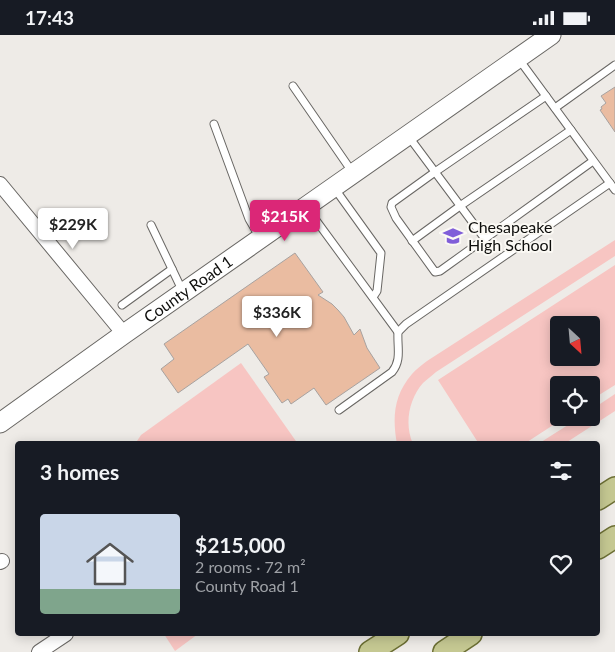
<!DOCTYPE html>
<html lang="en">
<head>
<meta charset="utf-8">
<style>
	:root { --surface:#171b24; --page:#242831; --text:#f1f3f6; --muted:#9ea1a6; --line:#363941; --accent:#db2777 }
	body { margin:0; font-family:Lato,sans-serif; background:var(--page); color:var(--text); height:100vh; display:flex; flex-direction:column; font-size:19px; white-space:nowrap }
	* { box-sizing:border-box; margin:0 }
	p { font-size:16px; color:var(--muted) }
	.icon { flex:none; width:28px; height:28px; fill:none; stroke:currentColor; stroke-width:2; stroke-linecap:round; stroke-linejoin:round }
	.map { position:relative; flex:1; overflow:hidden }
	.side { position:absolute; left:15px; top:406px; width:585px; height:195px; display:flex; flex-direction:column; background:var(--surface); border-radius:5px; box-shadow:0 2px 12px #0003 }
	.side>* { flex:none }
	.needle { width:32px; rotate:154deg }
	.buttons { position:absolute; left:550px; top:281px; display:grid; gap:10px }
	.buttons a { display:grid; place-items:center; width:50px; height:50px; border-radius:5px; background:var(--surface); box-shadow:0 2px 12px #0003; font-size:25px }
	.price { position:absolute; translate:-50% -42px; padding:0 11px; border-radius:5px; background:#fff; color:#222; font-size:16px; line-height:32px; filter:drop-shadow(0 1px 2px #0008) }
	.price::after { content:''; position:absolute; left:50%; top:30px; width:15px; height:11px; margin-left:-8px; background:inherit; clip-path:polygon(0 0,100% 0,50% 100%) }
	.price.active { background:var(--accent); color:#fff }
	ul { padding:0; list-style:none }
	li { display:flex; align-items:center; gap:15px; height:125px; padding:0 25px }
	li+li { border-top:1px solid var(--line) }
	li span { display:grid; place-items:center; flex:none; width:140px; height:100px; border-radius:5px; color:#555 }
	li>.icon { margin-inline-start:auto }
	span .icon { width:60px; height:60px; fill:#fffc; stroke-width:1 }
	li b { font-size:21px }
	h2 { display:flex; justify-content:space-between; align-items:center; height:60px; padding:0 25px; font-size:21px }
	.status { display:flex; justify-content:space-between; align-items:center; height:35px; padding:0 25px; background:var(--surface); direction:ltr }
	.status svg { height:14px; fill:currentColor }
	.map>svg:first-child { display:block }
	.green { fill:#f7c5c2; fill-rule:evenodd }
	.building { fill:#eabca1; stroke:#a7a2a0 }
	.lines { fill:none; stroke-linecap:round; stroke-linejoin:round }
	.lane-casing { stroke:#696764; stroke-width:9 }
	.street-casing { stroke:#696764; stroke-width:16 }
	.secondary-casing { stroke:#696764; stroke-width:21 }
	.primary-casing { stroke:#6c6f34; stroke-width:24 }
	.lane { stroke:#fff; stroke-width:7 }
	.street { stroke:#fff; stroke-width:14 }
	.secondary { stroke:#fff; stroke-width:19 }
	.primary { stroke:#c5c892; stroke-width:21 }
	.labels { text-anchor:middle; stroke-width:4; stroke-linejoin:round; paint-order:stroke }
	.poi-label { font-size:16px; fill:#0e0e0c; stroke:#fbf9f4; text-anchor:start }
	.street-label { font-size:16px; fill:#0e0e0c; stroke:#fbf9f4 }
</style>
</head>
<body>
<div class="status"><b>17:43</b><svg viewBox="0 0 49 12"><path d="M0 12V9h3v3zM5 12V6h3v6zM10 12V3h3v9zM15 12V0h3v12zM26 1h20v11H26zM47 4h2v5h-2z"/></svg></div>
<div class="map">
<svg width="615" height="617" viewBox="0 0 615 617">
	<rect width="100%" height="100%" fill="#eeebe7"/>
	<!-- green -->
	<g class="green">
		<path d="M615 205V221L436 337C432 341 427 344 423 348 409 364 404 389 413 409H397C392 382 394 360 412 339 416 334 422 330 427 326Z"/>
		<path d="M615 230V350L591 365V350H559V382L564 383 524 409H479L438 345ZM559 290H591V322H559Z"/>
		<path d="M241 328 298 409H135L141 400Z"/>
		<path d="M615 359V376L564 409H538L579 383 591 382V375Z"/>
		<path d="M164 599H198L175 616Z"/>
	</g>
	<!-- building -->
	<g class="building">
		<path d="M615 52V97L600 75 602 74 601 72 606 68 601 61Z"/>
		<path d="M295 218 323 257 318 260 332 269 338 275 344 282 354 300 360 294 367 313 380 333 326 370 314 353 291 369 288 364 282 368 264 342 269 339 248 309 178 358 161 334 174 324 164 309Z"/>
	</g>
	<g class="lines">
		<defs>
			<g id="lane">
				<path d="M518 23 615 155"/>
				<path d="M293 51 353 138"/>
				<path d="M546 61 435 137 392 168 391 172 396 183 435 237 440 236 593 126"/>
				<path d="M555 73 615 30"/>
				<path d="M214 89 249 184 260 203"/>
				<path d="M409 102 485 204"/>
				<path d="M335 154 381 218 377 256 373 262"/>
				<path d="M307 173 398 297"/>
				<path d="M151 190 183 257"/>
				<path d="M412 206 460 171 571 95"/>
				<path d="M122 270 172 234"/>
				<path d="M339 375 392 337C402 325 397 312 398 297L406 289 610 148"/>
			</g>
			<g id="street">
				<path d="M0 149 124 299"/>
				<path d="M0 527 2 526"/>
				<path d="M39 617 66 599"/>
			</g>
			<g id="secondary">
				<path id="s1" d="M0 388 124 299 551 0"/>
			</g>
			<g id="primary">
				<path d="M598 464 615 453"/>
				<path d="M598 513 615 502"/>
				<path d="M370 617 398 599"/>
				<path d="M444 617 471 599"/>
			</g>
		</defs>
		<!-- lane casing -->
		<use href="#lane" class="lane-casing"/>
		<!-- street casing -->
		<use href="#street" class="street-casing"/>
		<!-- secondary casing -->
		<use href="#secondary" class="secondary-casing"/>
		<!-- primary casing -->
		<use href="#primary" class="primary-casing"/>
		<!-- lane -->
		<use href="#lane" class="lane"/>
		<!-- street -->
		<use href="#street" class="street"/>
		<!-- secondary -->
		<use href="#secondary" class="secondary"/>
		<!-- primary -->
		<use href="#primary" class="primary"/>
	</g>
	<!-- icons -->
	<defs>
		<symbol id="school-bare" viewBox="-9 -9 18 18"><path d="M0-5L7-2L0 1L-7-2ZM-4 1L0 2.5L4 1V4Q0 6-4 4Z" fill="#805ed9" stroke="#fbf9f4" stroke-width="2.5" paint-order="stroke"/></symbol>
	</defs>
	<g fill-rule="evenodd">
		<use href="#school-bare" x="439" y="187" width="28" height="28"/>
	</g>
	<g class="labels">
		<!-- poi labels -->
		<g class="poi-label">
			<text x="468" y="198">Chesapeake<tspan x="468" dy="18">High School</tspan></text>
		</g>
		<!-- street labels -->
		<g class="street-label">
			<text dy="6" stroke="none"><textPath href="#s1" startOffset="231">County Road 1</textPath></text>
		</g>
	</g>
</svg>
<div class="buttons">
<a><svg class="needle" viewBox="-14 -14 28 28"><path d="M0-13l5 13h-10z" fill="#e53935"/><path d="M0 13l5-13h-10z" fill="#9ea1a6"/></svg></a>
<a><svg class="icon" aria-label="locate" viewBox="0 0 24 24"><circle cx="12" cy="12" r="6"/><path d="M12 2v4M12 18v4M2 12h4M18 12h4"/></svg></a>
</div>
<b class="price active" style="left:285px;top:207px">$215K</b>
<b class="price" style="left:73px;top:215px">$229K</b>
<b class="price" style="left:277px;top:303px">$336K</b>
<section class="side">
<h2>3 homes<svg class="icon" aria-label="filters" viewBox="0 0 24 24"><path d="M4 7h16M4 17h16"/><circle cx="9" cy="7" r="2"/><circle cx="15" cy="17" r="2"/></svg></h2>
<ul>
<li><span style="background:linear-gradient(#c9d6e8 75%,#7fa58c 0)"><svg class="icon" aria-label="home" viewBox="0 0 24 24"><path d="M3 11l9-7 9 7M6 9v11h12V9"/></svg></span><div><b>$215,000</b><p>2 rooms · 72 m²</p><p>County Road 1</p></div><svg class="icon" aria-label="heart" viewBox="0 0 24 24"><path d="M12 20l-8-8c-3-5 5-10 8-4 3-6 11-1 8 4z"/></svg></li>
</ul>
</section>
</div>
</body>
</html>
